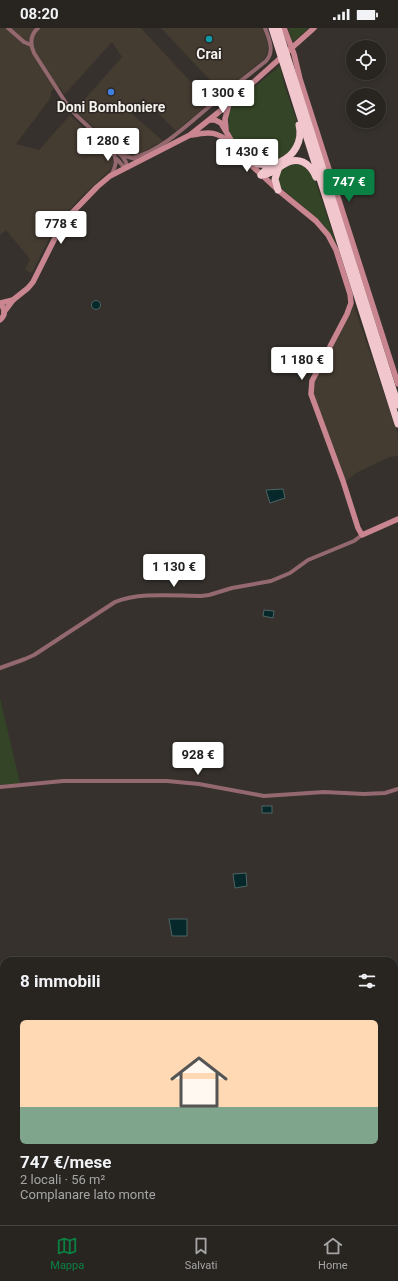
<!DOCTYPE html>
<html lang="it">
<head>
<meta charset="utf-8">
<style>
	:root { --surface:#282521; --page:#34312e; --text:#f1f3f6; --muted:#a5a5a5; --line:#44423f; --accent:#0b8043 }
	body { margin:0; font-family:Roboto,sans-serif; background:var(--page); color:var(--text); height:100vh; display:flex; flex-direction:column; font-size:15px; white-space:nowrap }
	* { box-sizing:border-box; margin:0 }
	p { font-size:13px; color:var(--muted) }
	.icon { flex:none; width:22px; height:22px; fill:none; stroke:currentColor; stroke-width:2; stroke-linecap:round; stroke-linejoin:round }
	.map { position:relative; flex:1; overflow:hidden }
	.sheet { position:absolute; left:0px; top:929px; width:398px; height:268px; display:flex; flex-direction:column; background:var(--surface); border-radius:12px 12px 0 0; box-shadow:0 2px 6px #0003,0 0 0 1px var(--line) }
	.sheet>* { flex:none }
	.controls { position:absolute; left:346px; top:12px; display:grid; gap:8px }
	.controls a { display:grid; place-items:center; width:40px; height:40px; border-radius:50%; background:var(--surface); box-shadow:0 2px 6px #0003,0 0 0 1px var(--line); font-size:20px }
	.price { position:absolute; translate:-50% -34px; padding:0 9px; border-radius:4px; background:#fff; color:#222; font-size:13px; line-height:26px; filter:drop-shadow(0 1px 2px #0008) }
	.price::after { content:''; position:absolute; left:50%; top:24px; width:12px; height:9px; margin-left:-6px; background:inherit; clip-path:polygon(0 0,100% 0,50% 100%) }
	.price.current { background:var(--accent); color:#fff }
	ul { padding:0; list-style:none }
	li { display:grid; align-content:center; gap:8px; height:212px; padding:0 20px }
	li span { display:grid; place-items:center; height:124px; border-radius:6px; color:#555 }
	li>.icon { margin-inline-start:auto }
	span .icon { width:72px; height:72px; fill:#fffc; stroke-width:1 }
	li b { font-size:17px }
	h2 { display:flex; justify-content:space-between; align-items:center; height:48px; padding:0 20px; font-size:17px }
	.status { display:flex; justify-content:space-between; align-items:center; height:28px; padding:0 20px; background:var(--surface); direction:ltr }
	.status svg { height:11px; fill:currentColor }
	.dock { display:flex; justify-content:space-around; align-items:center; height:56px; border-top:1px solid var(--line); background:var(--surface); font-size:11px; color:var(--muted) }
	.dock a { display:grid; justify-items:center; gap:2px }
	.dock .current { color:var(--accent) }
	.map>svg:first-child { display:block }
	.built { fill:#443b31 }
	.green { fill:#344426 }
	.water { fill:#07282a; stroke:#4e6465 }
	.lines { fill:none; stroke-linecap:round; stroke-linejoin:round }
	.street { stroke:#93686e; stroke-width:4 }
	.secondary { stroke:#c98690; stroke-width:5.5 }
	.highway { stroke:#f1c6cc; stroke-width:7 }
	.culture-dot { fill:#0f9aa8; stroke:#2c2722; stroke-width:1.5 }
	.shop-dot { fill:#3f7fe0; stroke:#2c2722; stroke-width:1.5 }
	.labels { text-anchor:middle; stroke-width:3; stroke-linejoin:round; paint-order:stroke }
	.poi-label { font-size:14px; font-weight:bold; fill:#f4f1ee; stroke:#2c2722 }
</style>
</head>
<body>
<div class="status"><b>08:20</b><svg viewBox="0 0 49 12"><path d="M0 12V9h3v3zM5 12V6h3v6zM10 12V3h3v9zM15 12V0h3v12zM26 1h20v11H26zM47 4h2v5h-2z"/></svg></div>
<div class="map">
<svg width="398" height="1197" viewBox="0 0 398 1197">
	<rect width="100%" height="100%" fill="#36312c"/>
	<!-- built -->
	<g class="built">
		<path d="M0 0H141L210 75 176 103 143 70 130 84 163 113 139 126 133 128 127 127 118 122 75 82 122 29 112 14 65 66 58 58 51 63V68L49 72 16 116 39 122 70 87 112 127 113 136 110 142 78 172 55 199 32 245 25 242 30 231 6 202 0 207Z"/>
		<path d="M161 0H263L268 17V24L264 31 222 65Z"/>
		<path d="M353 275 398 406V428L389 429 356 445 345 454 314 368V354L352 282Z"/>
	</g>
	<!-- green -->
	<g class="green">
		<path d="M288 0H309L293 14Z"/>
		<path d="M280 38 284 56 298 97V108L292 122 276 134H258L252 130 231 108 229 102 228 90 230 83 234 76Z"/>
		<path d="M297 135 307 139 314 149 337 218 332 208 322 195 279 158 278 152 281 141Z"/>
		<path d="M0 670 20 755 0 757Z"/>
	</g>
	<!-- water -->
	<g class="water">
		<circle cx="96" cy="277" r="4.5"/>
		<path d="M283 461 285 470 270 475 266 462Z"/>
		<path d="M264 582 274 583 273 590 263 588Z"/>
		<rect x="262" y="778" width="10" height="7"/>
		<path d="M246 845 247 858 235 860 233 846Z"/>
		<path d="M169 891H187V908H172Z"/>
	</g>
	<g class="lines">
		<!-- street -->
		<g class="street">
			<path d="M8 0 24 14 31 17"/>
			<path d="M38 0C30 7 30 16 34 25L66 75 76 87 111 120 121 127 136 131"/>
			<path d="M122 128 126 134 127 140"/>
			<path d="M133 130C165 121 191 93 216 73 232 59 250 46 266 33 275 23 269 11 265 0"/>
			<path d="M117 131 122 137 127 140"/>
			<path d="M111 148C116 137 118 133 112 122"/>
			<path d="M0 640 25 631 34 627 115 574C139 564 174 568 201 568L209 567 232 560 271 553 290 545 308 532 354 513 362 507"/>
			<path d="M0 759 63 753H167L199 756 264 768 324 764 364 766 385 765 398 761"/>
			<path d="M0 985H4"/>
			<path d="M394 1045H398"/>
		</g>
		<!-- secondary -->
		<g class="secondary">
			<path d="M284 0 294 26 300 51 398 356"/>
			<path d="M210 92H215L221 95 234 117 252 138 278 162 316 193 328 207 336 222 350 266 351 275 347 286 312 353 311 366 343 453 358 500 362 507 398 491"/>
			<path d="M226 101 225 91 229 76"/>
			<path d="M192 107C211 103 216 104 232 115"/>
			<path d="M4 284 13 272 28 260 33 254 61 198 69 188 97 159 110 148 190 107 229 76 314 0"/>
			<path d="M0 292C6 287 5 281 0 275L13 272"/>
		</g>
		<!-- highway -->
		<g class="highway">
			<path d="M272 0 398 396"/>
			<path d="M278 0 398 377"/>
			<path d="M246 131 258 136 272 137"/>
			<path d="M261 147C277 147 286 127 303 134 310 137 313 142 316 149"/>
			<path d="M261 147C266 139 273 138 280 134 294 128 303 113 299 97"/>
			<path d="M278 162 275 151 279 139"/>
		</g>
	</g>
	<!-- markers -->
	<circle class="culture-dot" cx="209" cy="11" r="4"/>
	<circle class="shop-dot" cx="111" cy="64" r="4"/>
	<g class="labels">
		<!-- poi labels -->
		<g class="poi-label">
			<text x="209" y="31">Crai</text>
			<text x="111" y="84">Doni Bomboniere</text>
		</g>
	</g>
</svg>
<div class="controls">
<a><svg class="icon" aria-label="locate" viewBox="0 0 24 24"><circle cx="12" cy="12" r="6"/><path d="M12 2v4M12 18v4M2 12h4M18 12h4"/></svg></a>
<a><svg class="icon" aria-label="layers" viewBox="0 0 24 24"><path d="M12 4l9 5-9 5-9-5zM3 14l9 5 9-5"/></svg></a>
</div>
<b class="price" style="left:223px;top:86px">1 300 €</b>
<b class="price" style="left:108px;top:134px">1 280 €</b>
<b class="price" style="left:247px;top:145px">1 430 €</b>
<b class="price current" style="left:349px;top:175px">747 €</b>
<b class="price" style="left:61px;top:217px">778 €</b>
<b class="price" style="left:302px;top:353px">1 180 €</b>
<b class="price" style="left:174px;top:560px">1 130 €</b>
<b class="price" style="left:198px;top:748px">928 €</b>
<section class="sheet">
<h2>8 immobili<svg class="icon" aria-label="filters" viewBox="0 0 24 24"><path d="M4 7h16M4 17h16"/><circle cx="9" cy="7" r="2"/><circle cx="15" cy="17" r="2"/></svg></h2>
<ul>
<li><span style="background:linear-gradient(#ffd9b3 70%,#7fa58c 0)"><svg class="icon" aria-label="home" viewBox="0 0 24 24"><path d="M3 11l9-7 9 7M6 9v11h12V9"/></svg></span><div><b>747 €/mese</b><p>2 locali · 56 m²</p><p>Complanare lato monte</p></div></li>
</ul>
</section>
</div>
<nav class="dock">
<a class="current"><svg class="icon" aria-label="map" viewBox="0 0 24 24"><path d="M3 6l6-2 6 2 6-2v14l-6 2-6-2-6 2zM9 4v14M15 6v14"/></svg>Mappa</a>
<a><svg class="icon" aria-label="saved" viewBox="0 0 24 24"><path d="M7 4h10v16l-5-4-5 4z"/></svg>Salvati</a>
<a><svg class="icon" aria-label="home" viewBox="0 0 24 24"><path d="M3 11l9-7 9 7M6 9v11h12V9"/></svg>Home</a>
</nav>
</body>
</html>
